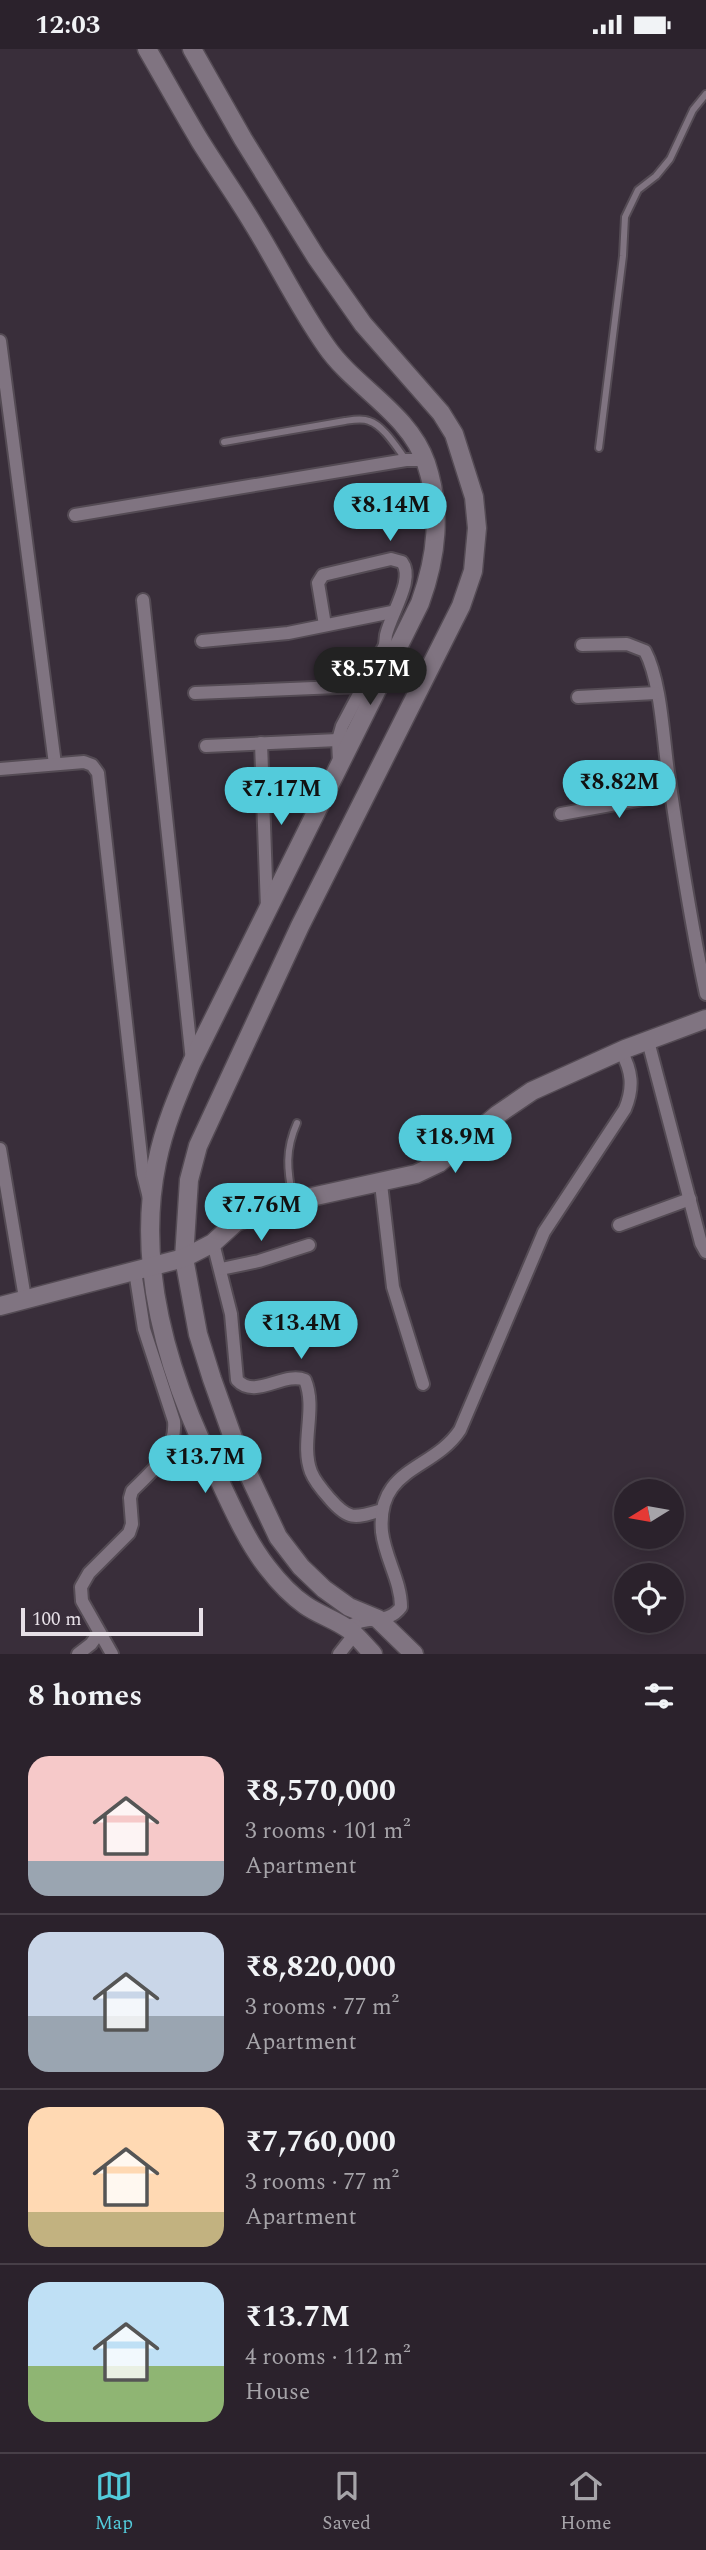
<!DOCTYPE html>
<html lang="en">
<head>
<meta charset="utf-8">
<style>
	:root { --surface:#2b222c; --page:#372f38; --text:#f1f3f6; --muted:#a6a4a9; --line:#473f48; --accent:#53cbdb }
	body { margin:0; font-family:Spectral,serif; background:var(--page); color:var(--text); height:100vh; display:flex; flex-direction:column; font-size:26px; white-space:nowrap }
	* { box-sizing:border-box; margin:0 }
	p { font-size:23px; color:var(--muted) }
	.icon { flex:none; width:38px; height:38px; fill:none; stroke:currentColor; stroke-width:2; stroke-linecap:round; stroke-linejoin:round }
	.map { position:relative; height:1605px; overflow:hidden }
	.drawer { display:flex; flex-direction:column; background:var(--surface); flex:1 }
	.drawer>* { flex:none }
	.needle { width:46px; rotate:259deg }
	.tools { position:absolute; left:614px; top:1430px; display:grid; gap:14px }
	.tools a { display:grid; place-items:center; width:70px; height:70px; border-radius:50%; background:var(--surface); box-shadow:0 4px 18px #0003,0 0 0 2px var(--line); font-size:35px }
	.scale { position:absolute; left:21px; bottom:18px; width:182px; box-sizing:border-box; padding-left:7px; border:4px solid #e7e0e7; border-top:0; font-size:19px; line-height:24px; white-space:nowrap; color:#e7e0e7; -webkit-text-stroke:5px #392e3a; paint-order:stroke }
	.price { position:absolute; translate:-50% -60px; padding:0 16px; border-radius:24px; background:var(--accent); color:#111; font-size:23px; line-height:46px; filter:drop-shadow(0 2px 4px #0008) }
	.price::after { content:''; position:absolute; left:50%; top:42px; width:21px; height:16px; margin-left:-10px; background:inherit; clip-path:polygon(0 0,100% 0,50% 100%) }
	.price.active { background:#222; color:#fff }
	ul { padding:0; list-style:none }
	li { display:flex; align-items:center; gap:21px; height:175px; padding:0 28px }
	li+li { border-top:2px solid var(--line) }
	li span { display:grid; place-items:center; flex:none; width:196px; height:140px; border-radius:21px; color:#555 }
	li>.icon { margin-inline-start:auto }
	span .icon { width:84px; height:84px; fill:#fffc; stroke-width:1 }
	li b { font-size:30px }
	h2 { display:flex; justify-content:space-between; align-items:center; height:84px; padding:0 28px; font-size:30px }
	.status { display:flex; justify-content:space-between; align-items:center; height:49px; padding:0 35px; background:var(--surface); direction:ltr }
	.status svg { height:19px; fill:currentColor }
	.tab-bar { display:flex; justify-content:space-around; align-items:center; height:98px; border-top:2px solid var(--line); background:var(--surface); font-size:19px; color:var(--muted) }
	.tab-bar a { display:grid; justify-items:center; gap:4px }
	.tab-bar .active { color:var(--accent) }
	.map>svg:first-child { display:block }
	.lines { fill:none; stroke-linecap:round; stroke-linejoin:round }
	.lane-casing { stroke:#544b54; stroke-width:10 }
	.street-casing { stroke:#544b54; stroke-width:16 }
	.secondary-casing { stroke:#544b54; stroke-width:21 }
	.lane { stroke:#807481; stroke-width:6 }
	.street { stroke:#807481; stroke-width:12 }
	.secondary { stroke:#807481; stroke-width:18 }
</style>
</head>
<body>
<div class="status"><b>12:03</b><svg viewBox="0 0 49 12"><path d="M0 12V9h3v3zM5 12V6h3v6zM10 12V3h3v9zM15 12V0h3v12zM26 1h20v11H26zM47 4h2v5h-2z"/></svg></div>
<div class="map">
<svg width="706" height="1605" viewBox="0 0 706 1605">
	<rect width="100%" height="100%" fill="#392e3a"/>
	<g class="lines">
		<defs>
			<g id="lane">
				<path d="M224 393 345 372C352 371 362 369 369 372 383 376 397 399 406 411"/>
				<path d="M599 399 623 207 625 168 638 141 656 127 670 110 693 61 706 45"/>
				<path d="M293 1150C287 1121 285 1101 297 1074"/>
			</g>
			<g id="street">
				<path d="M0 292 55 715"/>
				<path d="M75 466 406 411H425"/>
				<path d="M143 551 192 1012"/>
				<path d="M325 576 318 534 323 526 391 510 402 513C415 530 391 564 386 586 384 597 386 608 388 620"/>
				<path d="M202 592 288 584 392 563"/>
				<path d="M582 596 627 595 645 602C661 632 663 689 668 723 679 798 690 871 706 945"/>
				<path d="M195 644 362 637"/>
				<path d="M578 648 656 644"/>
				<path d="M261 694 267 859"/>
				<path d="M206 697 338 691"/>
				<path d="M339 713 338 691 342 677 385 596"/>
				<path d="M0 720 84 713 92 716 98 724 143 1125 149 1149"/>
				<path d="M561 765 671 745"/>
				<path d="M648 992 701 1194 706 1203"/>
				<path d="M0 1100 25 1249"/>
				<path d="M381 1135 393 1238 423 1335"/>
				<path d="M619 1176 690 1150"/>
				<path d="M213 1194 231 1265 237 1331C255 1351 284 1322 305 1331 317 1360 300 1394 311 1423 315 1433 323 1442 330 1450 349 1472 355 1469 382 1461"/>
				<path d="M221 1220 259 1212 309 1196"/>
				<path d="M78 1605 91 1595 99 1584"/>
				<path d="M112 1605 82 1552 81 1538 89 1524 129 1484 132 1475 130 1449 132 1442C152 1422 177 1402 174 1372L144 1280 135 1222"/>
				<path d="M339 1605 350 1591 352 1576C369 1566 388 1576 401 1558 401 1532 385 1509 382 1483 376 1418 433 1422 460 1381L544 1183 625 1060C634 1038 632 1022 621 1002"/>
			</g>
			<g id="secondary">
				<path d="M147 0C165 31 182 62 200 92 218 121 238 149 255 178 279 217 299 259 326 297 354 338 409 364 426 414 442 462 437 507 420 554L192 1013C178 1045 164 1078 157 1113 135 1218 168 1326 214 1420 230 1453 245 1490 267 1518 277 1531 292 1547 305 1556 319 1566 337 1571 351 1582 359 1589 366 1598 373 1605"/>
				<path d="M192 0 243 90 316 208 363 275 441 364 454 385 474 448 477 479 473 522 461 557 300 877 198 1097 189 1131 184 1209 198 1285 212 1330 238 1403 278 1488 301 1518 324 1540 349 1558 378 1570 414 1605"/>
				<path d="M0 1257 184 1209 213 1194 236 1173 293 1152 416 1125 439 1114 497 1066 532 1042 625 1000 706 970"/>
			</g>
		</defs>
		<!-- lane casing -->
		<use href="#lane" class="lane-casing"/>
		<!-- street casing -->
		<use href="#street" class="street-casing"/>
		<!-- secondary casing -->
		<use href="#secondary" class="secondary-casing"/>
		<!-- lane -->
		<use href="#lane" class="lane"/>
		<!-- street -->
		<use href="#street" class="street"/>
		<!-- secondary -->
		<use href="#secondary" class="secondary"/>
	</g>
</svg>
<div class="tools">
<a><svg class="needle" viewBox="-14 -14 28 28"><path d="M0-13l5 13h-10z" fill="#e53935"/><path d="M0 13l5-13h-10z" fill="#a6a4a9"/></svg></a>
<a><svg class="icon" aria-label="locate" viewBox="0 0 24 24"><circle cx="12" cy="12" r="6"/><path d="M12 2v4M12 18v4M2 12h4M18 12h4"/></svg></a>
</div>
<div class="scale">100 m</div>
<b class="price" style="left:390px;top:494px">₹8.14M</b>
<b class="price active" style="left:370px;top:658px">₹8.57M</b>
<b class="price" style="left:619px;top:771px">₹8.82M</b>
<b class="price" style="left:281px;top:778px">₹7.17M</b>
<b class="price" style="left:455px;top:1126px">₹18.9M</b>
<b class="price" style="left:261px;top:1194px">₹7.76M</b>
<b class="price" style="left:301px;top:1312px">₹13.4M</b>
<b class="price" style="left:205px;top:1446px">₹13.7M</b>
</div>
<section class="drawer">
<h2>8 homes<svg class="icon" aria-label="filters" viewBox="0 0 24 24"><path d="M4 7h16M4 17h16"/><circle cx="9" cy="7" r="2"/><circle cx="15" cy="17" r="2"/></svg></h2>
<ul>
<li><span style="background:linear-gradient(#f6c9c9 75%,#9aa5b1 0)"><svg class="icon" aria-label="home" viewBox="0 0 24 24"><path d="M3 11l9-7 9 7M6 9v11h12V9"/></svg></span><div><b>₹8,570,000</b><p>3 rooms · 101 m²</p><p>Apartment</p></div></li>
<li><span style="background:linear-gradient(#c9d6e8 60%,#9aa5b1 0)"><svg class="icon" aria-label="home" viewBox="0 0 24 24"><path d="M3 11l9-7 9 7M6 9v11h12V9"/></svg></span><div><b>₹8,820,000</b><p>3 rooms · 77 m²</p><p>Apartment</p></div></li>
<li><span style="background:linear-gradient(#ffd9b3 75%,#c2b280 0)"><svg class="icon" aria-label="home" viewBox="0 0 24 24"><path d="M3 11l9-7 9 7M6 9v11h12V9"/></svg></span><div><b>₹7,760,000</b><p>3 rooms · 77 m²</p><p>Apartment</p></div></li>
<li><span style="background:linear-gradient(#bfe0f5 60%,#8fb573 0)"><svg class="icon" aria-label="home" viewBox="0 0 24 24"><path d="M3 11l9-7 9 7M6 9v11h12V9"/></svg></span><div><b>₹13.7M</b><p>4 rooms · 112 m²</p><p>House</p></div></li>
</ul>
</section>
<nav class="tab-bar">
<a class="active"><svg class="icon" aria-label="map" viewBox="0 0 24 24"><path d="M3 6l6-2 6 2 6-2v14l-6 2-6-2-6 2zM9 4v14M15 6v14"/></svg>Map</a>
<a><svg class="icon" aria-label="saved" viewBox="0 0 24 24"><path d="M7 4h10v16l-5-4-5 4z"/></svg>Saved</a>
<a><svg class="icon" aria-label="home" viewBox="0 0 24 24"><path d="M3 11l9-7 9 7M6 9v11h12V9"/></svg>Home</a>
</nav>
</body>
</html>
